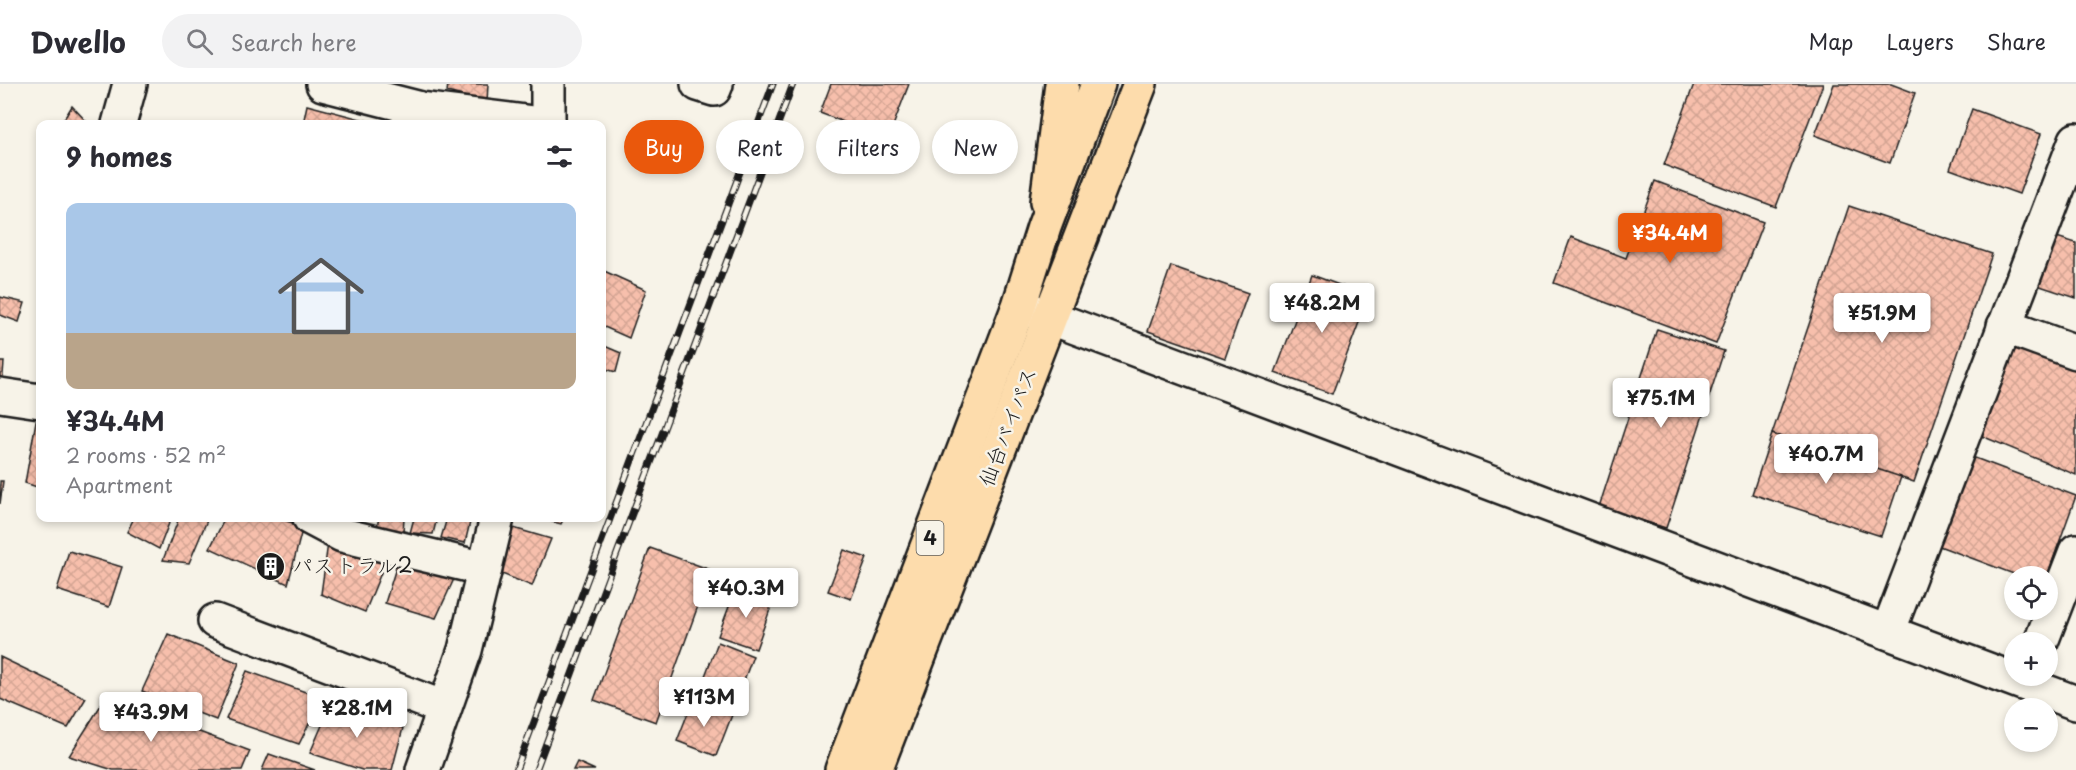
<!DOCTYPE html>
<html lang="en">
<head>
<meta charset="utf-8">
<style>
	:root { --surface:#fff; --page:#f2f2f3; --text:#2b2b33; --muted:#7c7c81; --line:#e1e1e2; --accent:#ea580c }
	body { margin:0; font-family:"Playpen Sans","Klee One",sans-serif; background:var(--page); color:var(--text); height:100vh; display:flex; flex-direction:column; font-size:22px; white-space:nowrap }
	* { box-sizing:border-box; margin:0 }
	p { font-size:20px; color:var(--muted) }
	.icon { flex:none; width:33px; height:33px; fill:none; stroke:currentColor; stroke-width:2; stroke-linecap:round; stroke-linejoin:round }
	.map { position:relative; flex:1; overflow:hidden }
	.sheet { position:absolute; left:36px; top:36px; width:570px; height:402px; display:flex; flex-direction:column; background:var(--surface); border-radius:12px; box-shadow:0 3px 9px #0003 }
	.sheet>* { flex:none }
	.top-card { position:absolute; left:624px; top:36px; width:570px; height:54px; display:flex; gap:12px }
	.controls { position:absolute; left:2004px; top:482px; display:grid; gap:12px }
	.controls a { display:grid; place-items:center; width:54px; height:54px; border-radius:50%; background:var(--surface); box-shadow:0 3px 9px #0003; font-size:30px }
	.price { position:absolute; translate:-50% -51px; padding:0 14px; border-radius:6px; background:#fff; color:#222; font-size:20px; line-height:39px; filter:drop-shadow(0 2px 3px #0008) }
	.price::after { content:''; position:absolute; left:50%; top:36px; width:18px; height:14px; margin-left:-9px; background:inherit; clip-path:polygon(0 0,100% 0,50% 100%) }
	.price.active { background:var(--accent); color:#fff }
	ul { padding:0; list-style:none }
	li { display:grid; align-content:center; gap:12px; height:318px; padding:0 30px }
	li span { display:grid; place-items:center; height:186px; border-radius:12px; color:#555 }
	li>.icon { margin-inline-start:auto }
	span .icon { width:108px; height:108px; fill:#fffc; stroke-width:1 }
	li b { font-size:26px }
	h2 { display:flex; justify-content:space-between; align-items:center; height:72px; padding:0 30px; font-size:26px }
	.chip { padding:0 21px; border-radius:27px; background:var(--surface); box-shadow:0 3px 9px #0003; font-size:21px; line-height:54px }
	.chip.active { background:var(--accent); color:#fff }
	header { display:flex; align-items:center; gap:36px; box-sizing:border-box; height:84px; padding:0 30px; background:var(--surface); border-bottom:2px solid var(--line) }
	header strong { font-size:28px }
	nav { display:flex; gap:33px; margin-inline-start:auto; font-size:21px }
	.search { width:420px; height:54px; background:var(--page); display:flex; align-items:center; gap:15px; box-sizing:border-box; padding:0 21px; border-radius:33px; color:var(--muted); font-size:22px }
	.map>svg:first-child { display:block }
	.building { fill:url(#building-cross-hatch); stroke:#1c1c1c; stroke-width:1.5 }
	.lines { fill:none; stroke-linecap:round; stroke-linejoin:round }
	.minor-casing { stroke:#1c1c1c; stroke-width:38 }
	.major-casing { stroke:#1c1c1c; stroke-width:38 }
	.highway-casing { stroke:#1c1c1c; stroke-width:38 }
	.minor { stroke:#f7f3e8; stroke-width:33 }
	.major { stroke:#fddcac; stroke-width:33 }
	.highway { stroke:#fddcac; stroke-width:33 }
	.rail-casing { stroke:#1c1c1c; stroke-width:7 }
	.rail { stroke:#f7f3e8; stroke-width:4.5; stroke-dasharray:14; stroke-linecap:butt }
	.labels { text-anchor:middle; stroke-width:5; stroke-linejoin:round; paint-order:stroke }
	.shield { fill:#f7f3e8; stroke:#5e5c59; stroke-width:1.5 }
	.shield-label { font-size:20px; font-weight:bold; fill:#1c1c1c }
	.street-label { font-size:21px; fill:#1c1c1c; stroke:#f7f3e8 }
	.poi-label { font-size:21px; fill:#1c1c1c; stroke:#f7f3e8; text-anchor:start }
</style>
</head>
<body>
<header>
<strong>Dwello</strong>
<div class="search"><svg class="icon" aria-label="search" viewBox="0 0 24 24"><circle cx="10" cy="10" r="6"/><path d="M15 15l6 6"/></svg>Search here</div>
<nav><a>Map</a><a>Layers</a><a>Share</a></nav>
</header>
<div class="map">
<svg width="2076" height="686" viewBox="0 0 2076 686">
	<defs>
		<pattern id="building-cross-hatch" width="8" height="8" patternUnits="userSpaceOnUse" patternTransform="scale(1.5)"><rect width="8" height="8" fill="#f7bfac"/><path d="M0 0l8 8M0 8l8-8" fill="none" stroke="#d3a493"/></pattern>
	</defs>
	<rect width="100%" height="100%" fill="#f7f3e8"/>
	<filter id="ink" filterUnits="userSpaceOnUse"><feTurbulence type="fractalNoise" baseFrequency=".0167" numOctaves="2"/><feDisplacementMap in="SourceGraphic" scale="12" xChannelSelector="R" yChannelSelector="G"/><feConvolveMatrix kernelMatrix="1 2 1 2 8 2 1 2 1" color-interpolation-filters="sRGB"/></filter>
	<g filter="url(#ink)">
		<!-- building -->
		<g class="building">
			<path d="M448 0H488L487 18 447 8Z"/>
			<path d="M831 0H909L888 55 820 29Z"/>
			<path d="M1694 0H1823L1776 123 1664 81Z"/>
			<path d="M1834 0H1891L1915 9 1890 79 1815 51Z"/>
			<path d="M307 21 376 39V40H303Z"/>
			<path d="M72 22 86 37V40H61Z"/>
			<path d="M1972 25 2041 50 2019 110 1950 85Z"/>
			<path d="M1655 97 1763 138 1716 260 1554 199 1571 153 1626 174Z"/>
			<path d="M1849 122 1992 170 1914 398 1772 350Z"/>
			<path d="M2047 150 2076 159V214L2031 199Z"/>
			<path d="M1171 182 1248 209 1225 274 1148 247Z"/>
			<path d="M602 186 646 206 629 254 602 242Z"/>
			<path d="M1312 191 1369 212 1332 310 1275 289Z"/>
			<path d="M0 213 25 219 19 238 0 231Z"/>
			<path d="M1657 245 1724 267 1666 444 1599 423Z"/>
			<path d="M602 261 621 269 616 288 602 284Z"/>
			<path d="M2011 262 2076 286V391L1977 350Z"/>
			<path d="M0 278H4L2 303H0Z"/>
			<path d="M36 337 40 339V404L25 399Z"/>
			<path d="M1772 350 1901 393 1881 452 1752 410Z"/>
			<path d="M1967 371 2076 412 2047 492H2019L1934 460Z"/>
			<path d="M0 397H3L0 420Z"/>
			<path d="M134 434H171L159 465 127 448Z"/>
			<path d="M179 434H208L189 479 163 476Z"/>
			<path d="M225 434H276L303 442 288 500 210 464Z"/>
			<path d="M379 434H404L403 448 377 442Z"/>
			<path d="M414 434H437L433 450 410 449Z"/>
			<path d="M447 434H471L465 459 441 454Z"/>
			<path d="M537 434H564L561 440Z"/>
			<path d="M510 443 551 455 532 502 497 488Z"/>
			<path d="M328 459 385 479 365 528 321 510Z"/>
			<path d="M650 464 711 486 656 638 594 616Z"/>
			<path d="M844 466 867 474 851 515 828 507Z"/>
			<path d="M69 467 122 483 109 523 57 506Z"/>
			<path d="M399 474 454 495 436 534 385 519Z"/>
			<path d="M736 504 773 517 756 565 718 552Z"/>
			<path d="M168 550 239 579 216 636 142 607Z"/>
			<path d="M718 558 753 572 733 626 697 613Z"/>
			<path d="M0 573 86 614 68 644 0 615Z"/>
			<path d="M247 587 322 614 299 660 226 635Z"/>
			<path d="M106 613 250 667 242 686H113L69 672Z"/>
			<path d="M333 616 403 644 392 686H362L310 669Z"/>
			<path d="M693 616 732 631 716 672 677 657Z"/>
			<path d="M269 670 315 686H262Z"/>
			<path d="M577 678 595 686H573Z"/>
		</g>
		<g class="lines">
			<defs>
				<g id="minor">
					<path d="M323 0 421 25 541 40"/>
					<path d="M548 0V40"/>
					<path d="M698 0 714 5 716 0"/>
					<path d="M119 40 130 0"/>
					<path d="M1025 224 2076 619"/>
					<path d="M2004 242 2076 268"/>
					<path d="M0 311 40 317"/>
					<path d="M310 434 342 451 485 485"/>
					<path d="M215 537 444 624"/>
					<path d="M1888 548 2076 56"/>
					<path d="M2041 558 2076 467"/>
					<path d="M423 686 465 566 497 434"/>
				</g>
				<path id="major" d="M1047 118 1062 0"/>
				<g id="highway">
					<path d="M842 686 1019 222 1044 143 1098 0"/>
					<path d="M875 686 1140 0"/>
				</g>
			</defs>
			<!-- minor casing -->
			<use href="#minor" class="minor-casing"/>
			<!-- major casing -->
			<use href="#major" class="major-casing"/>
			<!-- highway casing -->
			<use href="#highway" class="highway-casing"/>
			<!-- minor -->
			<use href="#minor" class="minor"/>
			<!-- major -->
			<use href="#major" class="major"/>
			<!-- highway -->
			<use href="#highway" class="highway"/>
			<defs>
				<g id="rail">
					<path d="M516 686 773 0"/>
					<path d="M536 686 793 0"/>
				</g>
			</defs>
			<!-- rail casing -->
			<use href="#rail" class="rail-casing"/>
			<!-- rail -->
			<use href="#rail" class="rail"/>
		</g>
	</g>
	<!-- icons -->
	<defs>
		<symbol id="building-disc" viewBox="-11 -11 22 22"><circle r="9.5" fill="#1c1c1c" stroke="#f7f3e8"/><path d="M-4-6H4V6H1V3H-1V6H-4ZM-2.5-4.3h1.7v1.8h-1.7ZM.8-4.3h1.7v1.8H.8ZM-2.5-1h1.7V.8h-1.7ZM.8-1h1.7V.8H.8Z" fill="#fff"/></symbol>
	</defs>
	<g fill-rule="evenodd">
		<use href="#building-disc" x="254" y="466" width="33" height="33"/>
	</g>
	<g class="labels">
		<!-- shield labels -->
		<rect class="shield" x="916.5" y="437" width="27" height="34" rx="4.5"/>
		<g class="shield-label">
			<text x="930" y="461">4</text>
		</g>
		<!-- street labels -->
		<g class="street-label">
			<text transform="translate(1008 343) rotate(-69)" y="7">仙台バイパス</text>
		</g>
		<!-- poi labels -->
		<g class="poi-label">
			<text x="292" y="489">パストラル2</text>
		</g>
	</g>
</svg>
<div class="controls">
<a><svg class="icon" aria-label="locate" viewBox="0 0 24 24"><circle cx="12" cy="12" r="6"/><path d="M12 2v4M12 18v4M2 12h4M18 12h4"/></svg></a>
<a>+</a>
<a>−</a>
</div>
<b class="price active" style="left:1670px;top:180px">¥34.4M</b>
<b class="price" style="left:1322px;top:250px">¥48.2M</b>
<b class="price" style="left:1882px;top:260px">¥51.9M</b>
<b class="price" style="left:1661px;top:345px">¥75.1M</b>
<b class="price" style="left:1826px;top:401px">¥40.7M</b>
<b class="price" style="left:746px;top:535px">¥40.3M</b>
<b class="price" style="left:704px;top:644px">¥113M</b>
<b class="price" style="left:357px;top:655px">¥28.1M</b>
<b class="price" style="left:151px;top:659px">¥43.9M</b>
<div class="top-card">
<a class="chip active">Buy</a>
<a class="chip">Rent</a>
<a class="chip">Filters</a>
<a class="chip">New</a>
</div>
<section class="sheet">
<h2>9 homes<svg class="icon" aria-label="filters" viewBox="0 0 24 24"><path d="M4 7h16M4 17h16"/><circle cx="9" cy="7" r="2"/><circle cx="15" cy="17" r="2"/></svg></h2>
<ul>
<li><span style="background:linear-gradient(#a9c7e8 70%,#b9a48a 0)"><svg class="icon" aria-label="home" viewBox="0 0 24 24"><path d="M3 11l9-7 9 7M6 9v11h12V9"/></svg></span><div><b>¥34.4M</b><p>2 rooms · 52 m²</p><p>Apartment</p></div></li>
</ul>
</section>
</div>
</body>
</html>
